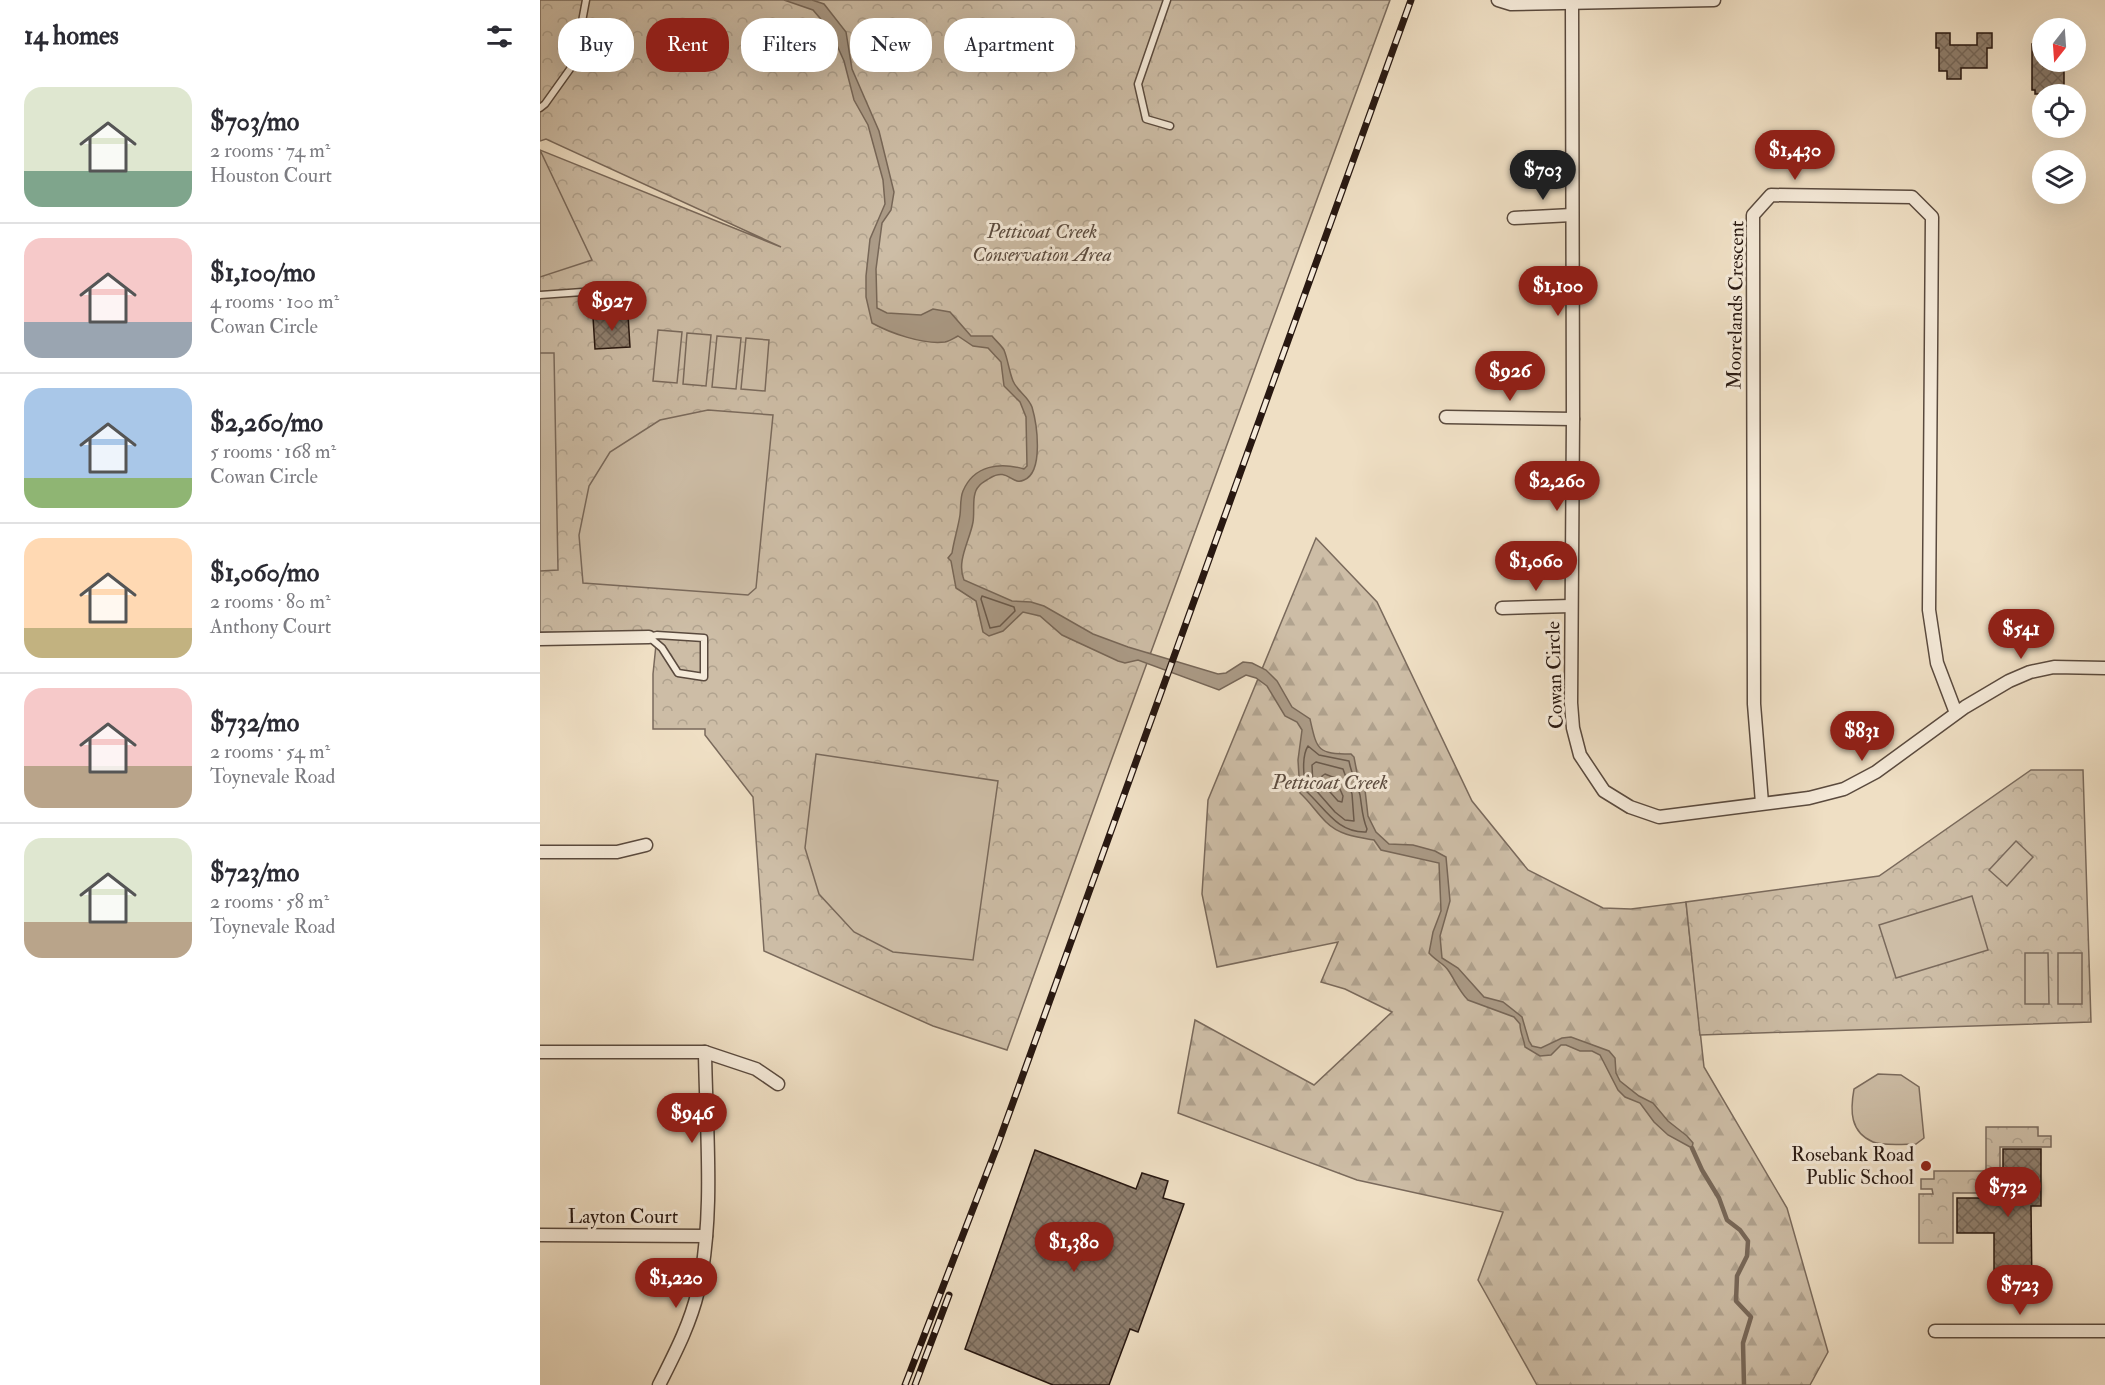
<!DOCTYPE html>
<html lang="en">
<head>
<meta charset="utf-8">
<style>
	:root { --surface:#fff; --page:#f2f2f3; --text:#2b2b33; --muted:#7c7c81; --line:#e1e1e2; --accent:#8f2418 }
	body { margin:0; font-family:"IM FELL Double Pica",serif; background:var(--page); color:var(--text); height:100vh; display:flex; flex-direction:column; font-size:22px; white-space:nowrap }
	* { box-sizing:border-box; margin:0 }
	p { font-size:20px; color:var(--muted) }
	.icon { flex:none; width:33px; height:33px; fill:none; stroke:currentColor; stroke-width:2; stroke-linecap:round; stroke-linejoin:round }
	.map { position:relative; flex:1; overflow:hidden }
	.details { display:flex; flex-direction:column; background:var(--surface); width:540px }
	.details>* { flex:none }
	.banner { position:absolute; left:18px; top:18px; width:570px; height:54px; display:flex; gap:12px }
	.needle { width:39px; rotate:197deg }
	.controls { position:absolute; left:1492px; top:18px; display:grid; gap:12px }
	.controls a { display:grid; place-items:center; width:54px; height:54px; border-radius:50%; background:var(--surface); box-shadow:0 6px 24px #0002; font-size:30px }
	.price { position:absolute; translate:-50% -51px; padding:0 14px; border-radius:21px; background:var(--accent); color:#fff; font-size:20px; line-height:39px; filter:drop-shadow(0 2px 3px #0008) }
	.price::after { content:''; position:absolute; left:50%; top:36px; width:18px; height:14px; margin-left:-9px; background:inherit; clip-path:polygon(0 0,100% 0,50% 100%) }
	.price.on { background:#222; color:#fff }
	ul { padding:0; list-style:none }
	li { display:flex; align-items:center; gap:18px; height:150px; padding:0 24px }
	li+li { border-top:2px solid var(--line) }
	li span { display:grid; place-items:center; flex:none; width:168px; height:120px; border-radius:18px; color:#555 }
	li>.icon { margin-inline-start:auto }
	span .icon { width:72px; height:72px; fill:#fffc; stroke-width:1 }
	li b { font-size:26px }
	h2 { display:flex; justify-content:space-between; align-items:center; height:72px; padding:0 24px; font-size:26px }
	.tag { padding:0 21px; border-radius:24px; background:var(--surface); box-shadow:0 6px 24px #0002; font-size:21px; line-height:54px }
	.tag.on { background:var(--accent); color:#fff }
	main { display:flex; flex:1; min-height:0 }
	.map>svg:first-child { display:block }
	.forest { fill:url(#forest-firs); stroke:#7a6a5c; stroke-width:1.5 }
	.park { fill:url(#park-crowns); stroke:#7a6a5c; stroke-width:1.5 }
	.garden { fill:#cdbda6; stroke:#7a6a5c; stroke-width:1.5 }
	.water { fill:#ab9b87; stroke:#776758; stroke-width:1.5 }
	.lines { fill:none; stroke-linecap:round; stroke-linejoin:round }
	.shore { stroke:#6a5a4c; stroke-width:1.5 }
	.stream { stroke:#776758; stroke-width:4.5 }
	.building { fill:url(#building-cross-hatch); stroke:#281811; stroke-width:1.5 }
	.lane-casing { stroke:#5a4a3e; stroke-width:9 }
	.street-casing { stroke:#5a4a3e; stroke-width:15 }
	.lane { stroke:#f5ead9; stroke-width:6 }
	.street { stroke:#f5ead9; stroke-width:12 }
	.rail-casing { stroke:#281811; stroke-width:7 }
	.rail { stroke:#f5ead9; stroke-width:4.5; stroke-dasharray:14; stroke-linecap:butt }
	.poi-dot { fill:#8f2418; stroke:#f5ead9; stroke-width:2 }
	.labels { text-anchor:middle; stroke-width:6; stroke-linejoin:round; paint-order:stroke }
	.park-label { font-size:20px; font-style:italic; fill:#5a4a3e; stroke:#f5ead9 }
	.street-label { font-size:20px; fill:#281811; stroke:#f5ead9 }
	.poi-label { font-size:20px; fill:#281811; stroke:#f5ead9; text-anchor:end }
	.water-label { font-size:21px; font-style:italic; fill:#5c4c40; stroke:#f5ead9 }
</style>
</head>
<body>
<main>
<section class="details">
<h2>14 homes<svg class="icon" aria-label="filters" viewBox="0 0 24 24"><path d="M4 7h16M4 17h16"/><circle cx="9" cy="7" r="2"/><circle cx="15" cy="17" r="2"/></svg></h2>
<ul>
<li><span style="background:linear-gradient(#dfe7d0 70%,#7fa58c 0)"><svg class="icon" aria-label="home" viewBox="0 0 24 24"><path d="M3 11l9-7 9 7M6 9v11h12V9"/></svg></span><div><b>$703/mo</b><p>2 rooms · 74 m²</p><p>Houston Court</p></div></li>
<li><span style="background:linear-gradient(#f6c9c9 70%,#9aa5b1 0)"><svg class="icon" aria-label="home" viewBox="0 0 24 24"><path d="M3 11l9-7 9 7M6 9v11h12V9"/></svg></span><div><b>$1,100/mo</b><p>4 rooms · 100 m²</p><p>Cowan Circle</p></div></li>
<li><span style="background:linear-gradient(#a9c7e8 75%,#8fb573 0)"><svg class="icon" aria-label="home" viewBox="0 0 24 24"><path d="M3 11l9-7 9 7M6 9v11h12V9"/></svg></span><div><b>$2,260/mo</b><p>5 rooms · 168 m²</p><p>Cowan Circle</p></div></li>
<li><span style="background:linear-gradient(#ffd9b3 75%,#c2b280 0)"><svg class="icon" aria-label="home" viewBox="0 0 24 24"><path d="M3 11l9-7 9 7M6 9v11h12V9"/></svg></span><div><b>$1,060/mo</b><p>2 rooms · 80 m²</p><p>Anthony Court</p></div></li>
<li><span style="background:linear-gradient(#f6c9c9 65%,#b9a48a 0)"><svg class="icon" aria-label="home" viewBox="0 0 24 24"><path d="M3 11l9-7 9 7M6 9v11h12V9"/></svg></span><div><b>$732/mo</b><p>2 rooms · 54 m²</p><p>Toynevale Road</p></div></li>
<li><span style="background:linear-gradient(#dfe7d0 70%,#b9a48a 0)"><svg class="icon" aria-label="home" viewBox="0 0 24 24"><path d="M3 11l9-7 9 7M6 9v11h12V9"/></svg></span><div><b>$723/mo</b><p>2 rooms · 58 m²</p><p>Toynevale Road</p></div></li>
</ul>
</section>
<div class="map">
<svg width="1565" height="1385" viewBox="0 0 1565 1385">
	<defs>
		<pattern id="forest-firs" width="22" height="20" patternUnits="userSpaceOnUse" patternTransform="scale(1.5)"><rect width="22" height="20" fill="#cdbda6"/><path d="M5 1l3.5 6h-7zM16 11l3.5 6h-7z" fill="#b0a28e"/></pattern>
		<pattern id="park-crowns" width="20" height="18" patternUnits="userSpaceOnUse" patternTransform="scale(1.5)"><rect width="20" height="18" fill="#cdbda6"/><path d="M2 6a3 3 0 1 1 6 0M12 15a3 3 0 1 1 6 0" fill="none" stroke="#b0a28e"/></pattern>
		<pattern id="building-cross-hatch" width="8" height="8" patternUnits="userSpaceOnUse" patternTransform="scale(1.5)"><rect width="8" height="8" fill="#8f7f6e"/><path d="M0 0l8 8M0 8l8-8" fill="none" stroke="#756759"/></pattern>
	</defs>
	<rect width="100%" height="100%" fill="#efdfc4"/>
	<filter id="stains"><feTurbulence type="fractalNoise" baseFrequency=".00333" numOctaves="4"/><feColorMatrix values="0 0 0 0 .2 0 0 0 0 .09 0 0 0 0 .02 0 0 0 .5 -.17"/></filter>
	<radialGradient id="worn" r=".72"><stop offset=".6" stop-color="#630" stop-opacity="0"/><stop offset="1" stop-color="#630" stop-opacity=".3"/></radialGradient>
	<!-- forest -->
	<path class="forest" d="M776 538 837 602 932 801 988 870 1063 908 1091 909 1146 902 1164 1067 1247 1208 1288 1352 1270 1385H997L938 1280 963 1212 817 1180 638 1113 655 1020 774 1085 852 1012 805 989 781 982 798 942 677 967 662 894 668 800Z"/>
	<!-- park -->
	<g class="park">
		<path d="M0 0H850L563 783 467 1050 393 1026 224 951 213 797 165 735V729H113V674L117 635 0 632V150L241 247 6 139 0 141Z"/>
		<path d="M1491 770H1543L1551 1022 1160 1035 1146 902 1339 876Z"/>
		<path d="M1446 1127H1498V1136H1511V1147H1460V1193H1413V1243H1379V1194H1393L1392 1189H1381V1179H1394V1171H1446Z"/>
	</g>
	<!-- garden -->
	<g class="garden">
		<path d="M0 150 52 260 0 277Z"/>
		<path d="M118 330 142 332 137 383 113 381Z"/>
		<path d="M147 333 171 335 166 386 143 384Z"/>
		<path d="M177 336 201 338 196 389 172 387Z"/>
		<path d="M206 338 229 340 225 391 201 389Z"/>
		<path d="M0 353H14L18 570 0 571Z"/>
		<path d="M168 410 233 415 216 588 208 595 43 583 39 535 49 486 70 452 120 420Z"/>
		<path d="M276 754 458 781 433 960 353 952 314 932 279 894 265 848Z"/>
		<path d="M1476 841 1493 857 1467 886 1449 870Z"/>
		<path d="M1432 896 1448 950 1356 978 1339 925Z"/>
		<path d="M1485 953H1508L1509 1004H1485Z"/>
		<rect x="1518" y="953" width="24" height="51"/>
		<path d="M1338 1074 1361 1075 1379 1087 1384 1138 1376 1144C1366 1144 1342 1146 1333 1142 1310 1132 1310 1111 1314 1089Z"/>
	</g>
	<!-- water -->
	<path class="water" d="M244 0H272L284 4 306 32 312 69 339 131 354 192 351 210 342 223 336 269 337 308 347 313 381 315 393 309 410 312 431 336H452C456 341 461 345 464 350 468 360 469 371 473 381 477 391 488 396 492 407 497 424 504 472 484 480 472 486 468 467 450 478 447 480 441 483 439 486 431 494 435 511 433 522 430 540 416 561 424 580L472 601 491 602 504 606 553 634 588 647 678 674 686 673 703 662 712 663 726 670 737 681 752 707 770 719C777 750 777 754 811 754L814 757 817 773 825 790 828 816 836 832 849 844 873 845 895 851 906 857 910 901 900 936 902 958 918 968 944 997 963 1002 982 1017 989 1041 992 1046 1001 1048 1022 1038 1031 1037 1069 1051 1075 1058 1076 1073 1080 1081 1099 1096 1113 1103 1128 1121 1147 1136 1153 1143 1152 1148 1128 1135 1114 1122 1100 1103 1085 1097 1078 1090 1060 1055 1052 1051H1040L1026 1045H1021L1011 1055 1000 1056 985 1047C984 1039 980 1033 980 1024L974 1017 928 1000C919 991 915 980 908 970 904 964 895 960 889 953L893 932 901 911 899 863 841 850 834 840C816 837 799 835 786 822 776 812 770 802 760 793L758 760 762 730 757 722 745 716 727 686 716 678 706 675 679 690 598 660 585 663 578 661 522 635 500 616 483 612 463 631 449 636 443 632 436 601 416 588 411 561 408 558 412 553C414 540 418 528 420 515 421 507 420 498 423 491 434 465 460 462 484 469L487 466 486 417 480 402 464 386 461 362 448 348 433 346 418 336C414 338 410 341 405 342 384 345 350 333 332 323L326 297V276L330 239 345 204 343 180 328 125 314 100 304 61 290 30 273 10Z"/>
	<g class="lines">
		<!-- shore -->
		<g class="shore">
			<path d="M442 596 474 607 475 611 460 626 450 628 441 599Z"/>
			<path d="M768 746 779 755 809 761C811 773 817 784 820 795 822 807 822 817 827 829L826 832C797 833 785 808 766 791 764 778 761 757 768 746Z"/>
			<path d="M776 762 803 769 812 794 814 821 805 820 795 812 773 787 772 765Z"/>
			<path d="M785 774 795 778 803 796 802 802 798 801 782 783V776Z"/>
		</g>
		<!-- stream -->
		<path class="stream" d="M1152 1148 1162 1170 1179 1198 1187 1220 1200 1230 1208 1241 1207 1256 1197 1276 1196 1301 1211 1317 1203 1343 1204 1385"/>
	</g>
	<!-- building -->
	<g class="building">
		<path d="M1396 33H1410V45H1437V33H1452V48H1447V68H1421V79H1407V71H1399V48H1396Z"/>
		<path d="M1492 44 1503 45V66H1524V94H1495V90H1492Z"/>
		<path d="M88 315 90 347 55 349 53 317Z"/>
		<path d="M1463 1149H1501V1206H1491L1492 1290H1454V1233H1417V1198H1463Z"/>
		<path d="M495 1150 596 1189 602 1173 628 1181 623 1198 644 1204 598 1332 590 1329 569 1385H513L425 1349Z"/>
	</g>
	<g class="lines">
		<defs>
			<g id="lane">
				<path d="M627 0 598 84 606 119 630 126"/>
				<path d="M0 108 5 104 30 69 40 49 41 27 46 0"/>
				<path d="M0 295 71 290"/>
				<path d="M117 635 164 638V677L138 673 122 648 109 637Z"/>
			</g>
			<g id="street">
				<path d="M958 0 971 4 1174 0"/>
				<path d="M1032 3 1033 419 1031 703 1033 728 1040 755 1064 791 1090 807 1119 817 1269 798 1304 789 1336 772 1425 707 1469 681 1490 672 1514 667 1565 668"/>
				<path d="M974 218 1032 215"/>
				<path d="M906 417 1033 419"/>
				<path d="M962 608 1031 606"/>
				<path d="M0 639 109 637"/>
				<path d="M1222 803 1214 704 1213 215 1231 195 1372 197 1392 217 1389 610 1397 663 1416 713"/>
				<path d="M0 852H77L106 845"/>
				<path d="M0 1052H165L216 1069 238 1084"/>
				<path d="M0 1235 166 1236"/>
				<path d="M1395 1331H1565"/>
				<path d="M119 1385C134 1355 150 1325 158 1291 175 1217 166 1128 165 1052"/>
			</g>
		</defs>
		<!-- lane casing -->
		<use href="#lane" class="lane-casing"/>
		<!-- street casing -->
		<use href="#street" class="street-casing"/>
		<!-- lane -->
		<use href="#lane" class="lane"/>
		<!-- street -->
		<use href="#street" class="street"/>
		<defs>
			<g id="rail">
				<path d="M365 1385 458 1144 871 0"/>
				<path d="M375 1385 409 1295"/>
			</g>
		</defs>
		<!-- rail casing -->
		<use href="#rail" class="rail-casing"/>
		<!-- rail -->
		<use href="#rail" class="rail"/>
	</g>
	<!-- markers -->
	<circle class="poi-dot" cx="1386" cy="1166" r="6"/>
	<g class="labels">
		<!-- park labels -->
		<g class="park-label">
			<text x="502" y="238">Petticoat Creek<tspan x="502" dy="23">Conservation Area</tspan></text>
		</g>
		<!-- street labels -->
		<g class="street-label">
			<text transform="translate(1195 305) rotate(-89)" y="7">Moorelands Crescent</text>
			<text transform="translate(1014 675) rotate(-92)" y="7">Cowan Circle</text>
			<text x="83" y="1223">Layton Court</text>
		</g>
		<!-- poi labels -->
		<g class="poi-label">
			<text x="1374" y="1161">Rosebank Road<tspan x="1374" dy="23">Public School</tspan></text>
		</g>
		<!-- water labels -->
		<g class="water-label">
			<text x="790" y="789">Petticoat Creek</text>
		</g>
	</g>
	<rect width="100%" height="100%" filter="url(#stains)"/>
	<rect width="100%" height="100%" fill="url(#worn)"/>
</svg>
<div class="controls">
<a><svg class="needle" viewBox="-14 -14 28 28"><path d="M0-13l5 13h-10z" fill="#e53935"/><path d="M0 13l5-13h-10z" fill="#7c7c81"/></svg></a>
<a><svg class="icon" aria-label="locate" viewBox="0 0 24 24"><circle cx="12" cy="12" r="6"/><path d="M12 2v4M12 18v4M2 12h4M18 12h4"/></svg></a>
<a><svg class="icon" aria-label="layers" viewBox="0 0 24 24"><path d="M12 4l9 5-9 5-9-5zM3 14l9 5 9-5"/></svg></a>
</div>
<b class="price" style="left:1255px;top:181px">$1,430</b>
<b class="price on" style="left:1003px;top:201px">$703</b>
<b class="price" style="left:1018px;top:317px">$1,100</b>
<b class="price" style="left:72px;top:332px">$927</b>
<b class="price" style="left:970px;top:402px">$926</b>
<b class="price" style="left:1017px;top:512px">$2,260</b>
<b class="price" style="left:996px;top:592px">$1,060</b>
<b class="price" style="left:1481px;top:660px">$541</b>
<b class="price" style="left:1322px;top:762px">$831</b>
<b class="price" style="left:152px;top:1144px">$946</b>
<b class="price" style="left:1468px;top:1218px">$732</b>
<b class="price" style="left:534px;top:1273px">$1,380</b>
<b class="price" style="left:136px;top:1309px">$1,220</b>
<b class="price" style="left:1480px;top:1316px">$723</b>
<div class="banner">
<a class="tag">Buy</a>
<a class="tag on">Rent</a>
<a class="tag">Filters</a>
<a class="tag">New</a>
<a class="tag">Apartment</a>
</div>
</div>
</main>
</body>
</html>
